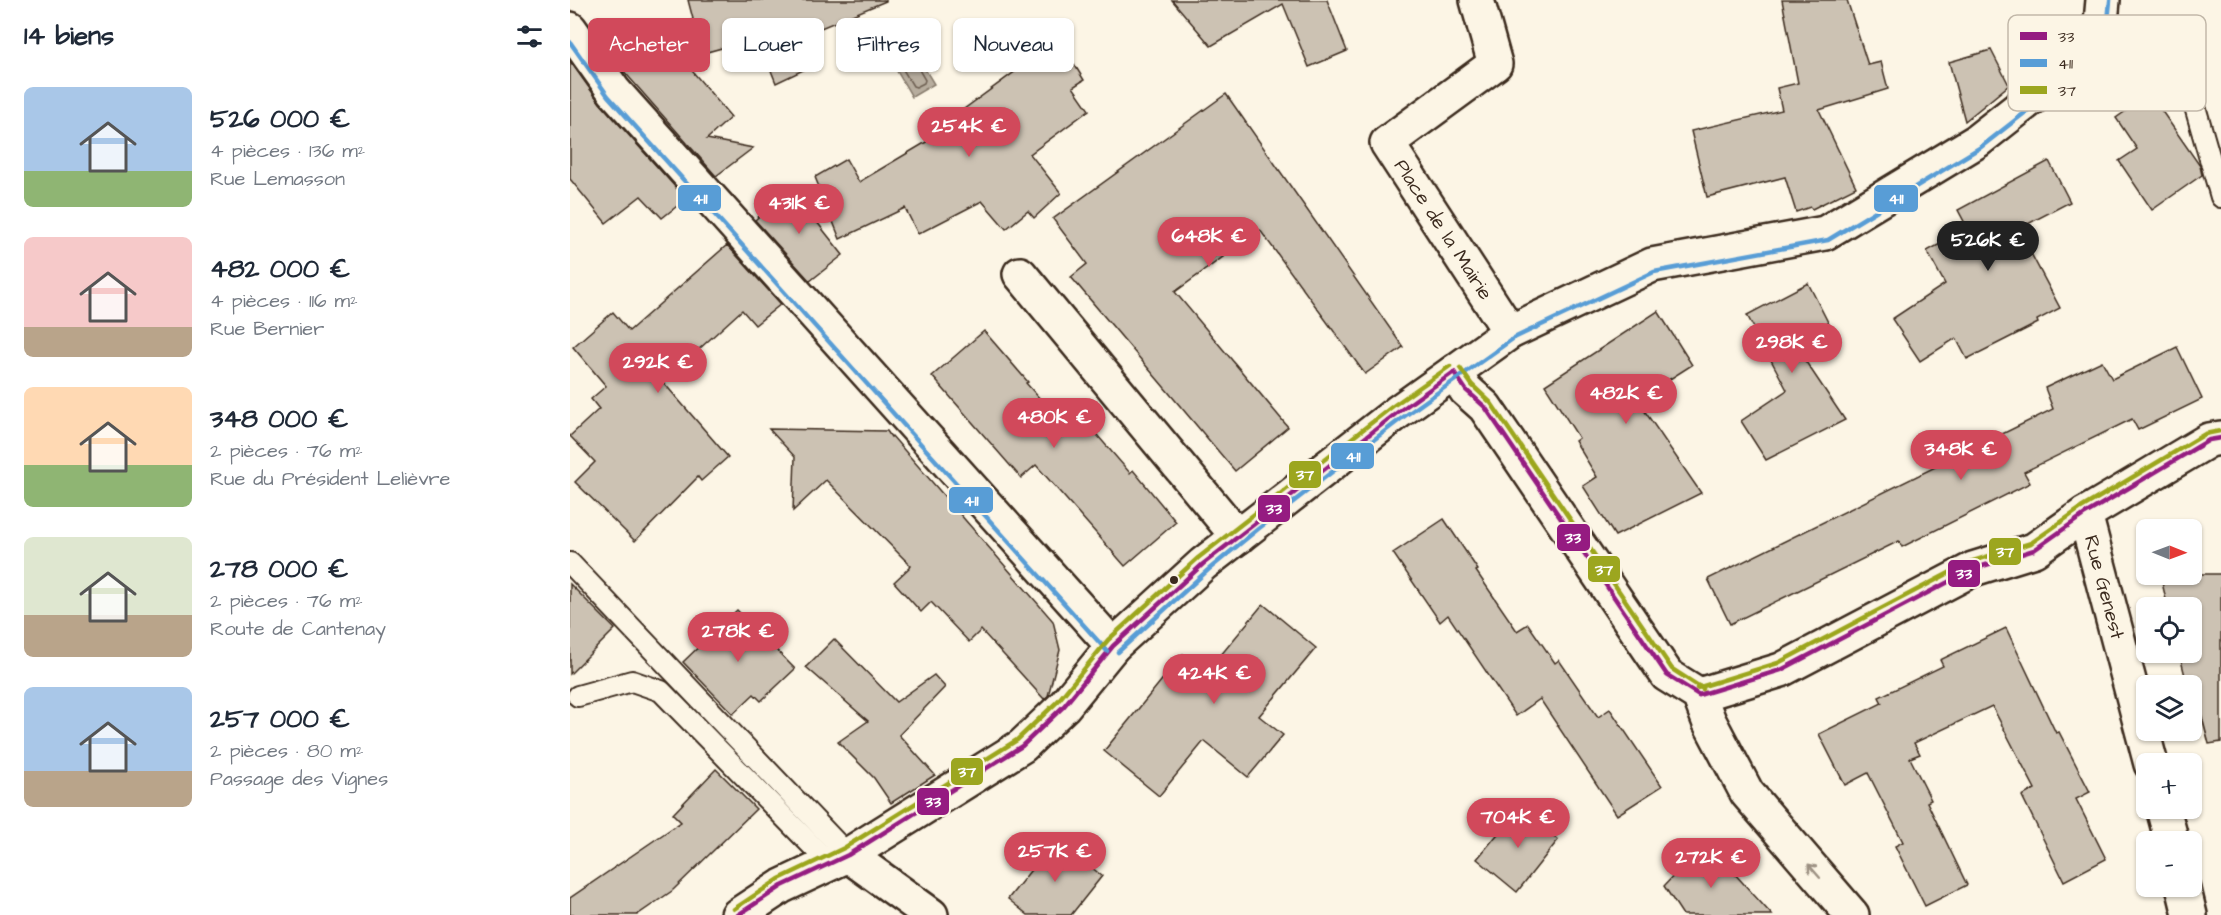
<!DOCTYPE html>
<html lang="fr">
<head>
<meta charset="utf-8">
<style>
	:root { --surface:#fff; --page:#f6f6f7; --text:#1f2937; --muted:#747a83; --accent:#d1495b }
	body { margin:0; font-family:"Architects Daughter",sans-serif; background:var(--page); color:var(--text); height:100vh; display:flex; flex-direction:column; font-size:22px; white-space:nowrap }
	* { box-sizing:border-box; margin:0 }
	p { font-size:20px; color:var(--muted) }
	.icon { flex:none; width:33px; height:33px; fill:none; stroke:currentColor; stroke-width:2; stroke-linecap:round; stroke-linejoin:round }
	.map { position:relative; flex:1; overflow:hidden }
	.drawer { display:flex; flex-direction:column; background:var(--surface); width:570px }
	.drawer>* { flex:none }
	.hud { position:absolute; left:18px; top:18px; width:570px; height:54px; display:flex; gap:12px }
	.needle { width:39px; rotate:91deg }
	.fabs { position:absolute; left:1566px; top:519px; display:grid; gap:12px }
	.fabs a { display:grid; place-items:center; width:66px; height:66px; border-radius:9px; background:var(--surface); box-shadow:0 2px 4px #0004; font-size:30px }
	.price { position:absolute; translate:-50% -51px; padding:0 14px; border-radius:21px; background:var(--accent); color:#fff; font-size:20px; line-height:39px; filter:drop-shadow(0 2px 3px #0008) }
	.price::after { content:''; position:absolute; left:50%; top:36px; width:18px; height:14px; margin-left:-9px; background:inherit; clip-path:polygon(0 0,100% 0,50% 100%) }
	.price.active { background:#222; color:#fff }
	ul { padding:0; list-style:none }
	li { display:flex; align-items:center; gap:18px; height:150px; padding:0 24px }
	li span { display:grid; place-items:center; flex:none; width:168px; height:120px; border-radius:9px; color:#555 }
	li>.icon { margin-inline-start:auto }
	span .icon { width:72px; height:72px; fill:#fffc; stroke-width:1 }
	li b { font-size:26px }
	h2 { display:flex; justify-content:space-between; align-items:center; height:72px; padding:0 24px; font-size:26px }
	.tag { padding:0 21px; border-radius:9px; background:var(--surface); box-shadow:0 2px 4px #0004; font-size:21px; line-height:54px }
	.tag.active { background:var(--accent); color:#fff }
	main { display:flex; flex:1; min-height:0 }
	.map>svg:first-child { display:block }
	.water { fill:#b7ad9e; stroke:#85796b; stroke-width:1.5 }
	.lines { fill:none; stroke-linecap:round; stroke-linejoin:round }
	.shore { stroke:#6d5e51; stroke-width:1.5 }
	.building { fill:#ccc2b3; stroke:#3b2a1e; stroke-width:1.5 }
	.lane-casing { stroke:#3b2a1e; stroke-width:24 }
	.street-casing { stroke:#3b2a1e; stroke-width:38 }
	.lane { stroke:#fcf5e5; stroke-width:20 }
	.street { stroke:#fcf5e5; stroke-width:33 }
	.bus-1-casing { stroke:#fcf5e5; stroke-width:9 }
	.bus-2-casing { stroke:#fcf5e5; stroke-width:9 }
	.bus-3-casing { stroke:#fcf5e5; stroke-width:9 }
	.bus-1 { stroke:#951b81; stroke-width:4.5 }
	.bus-2 { stroke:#589dd6; stroke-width:4.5 }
	.bus-3 { stroke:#9ca61f; stroke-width:4.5 }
	.oneway { stroke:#9c9082 }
	.bus-dot { fill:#3b2a1e; stroke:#fcf5e5; stroke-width:2 }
	.labels { text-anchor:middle; stroke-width:5; stroke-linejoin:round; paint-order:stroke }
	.street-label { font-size:20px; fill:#3b2a1e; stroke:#fcf5e5 }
	.key { fill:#fcf5e5; stroke:#c2b8a9; stroke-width:1.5 }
	.key-label { font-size:16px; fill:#3b2a1e }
	.line-badge { stroke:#fcf5e5; stroke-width:2 }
	.badge-label { font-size:16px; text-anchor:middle; font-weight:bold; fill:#fff }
</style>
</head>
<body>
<main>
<section class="drawer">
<h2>14 biens<svg class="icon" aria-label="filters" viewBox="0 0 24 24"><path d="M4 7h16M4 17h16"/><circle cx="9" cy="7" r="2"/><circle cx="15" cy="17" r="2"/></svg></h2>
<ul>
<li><span style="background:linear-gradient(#a9c7e8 70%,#8fb573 0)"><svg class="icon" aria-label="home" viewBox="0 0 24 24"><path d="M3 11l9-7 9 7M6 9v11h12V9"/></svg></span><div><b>526 000 €</b><p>4 pièces · 136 m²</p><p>Rue Lemasson</p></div></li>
<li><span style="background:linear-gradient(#f6c9c9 75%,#b9a48a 0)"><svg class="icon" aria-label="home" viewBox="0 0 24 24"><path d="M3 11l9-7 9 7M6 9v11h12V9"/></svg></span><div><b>482 000 €</b><p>4 pièces · 116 m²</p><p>Rue Bernier</p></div></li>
<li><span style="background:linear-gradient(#ffd9b3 65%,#8fb573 0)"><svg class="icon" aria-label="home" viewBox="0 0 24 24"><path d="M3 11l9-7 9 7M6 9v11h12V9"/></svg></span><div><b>348 000 €</b><p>2 pièces · 76 m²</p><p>Rue du Président Lelièvre</p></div></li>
<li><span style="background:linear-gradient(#dfe7d0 65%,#b9a48a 0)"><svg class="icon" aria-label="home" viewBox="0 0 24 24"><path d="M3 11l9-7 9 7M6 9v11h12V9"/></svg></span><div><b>278 000 €</b><p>2 pièces · 76 m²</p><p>Route de Cantenay</p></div></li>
<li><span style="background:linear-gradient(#a9c7e8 70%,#b9a48a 0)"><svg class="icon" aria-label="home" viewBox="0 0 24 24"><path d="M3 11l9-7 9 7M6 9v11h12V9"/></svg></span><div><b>257 000 €</b><p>2 pièces · 80 m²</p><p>Passage des Vignes</p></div></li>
</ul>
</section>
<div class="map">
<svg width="1651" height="915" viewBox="0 0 1651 915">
	<rect width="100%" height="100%" fill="#fcf5e5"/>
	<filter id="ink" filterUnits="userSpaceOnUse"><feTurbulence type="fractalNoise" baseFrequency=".0167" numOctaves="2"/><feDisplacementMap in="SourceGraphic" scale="12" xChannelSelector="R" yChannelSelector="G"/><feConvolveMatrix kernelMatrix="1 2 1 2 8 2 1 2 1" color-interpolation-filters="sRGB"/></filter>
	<g filter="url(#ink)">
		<!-- water -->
		<path class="water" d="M338 41 364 84 342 97 317 54Z"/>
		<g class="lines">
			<!-- shore -->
			<path class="shore" d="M334 50 338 51 355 80 354 83 346 87 343 86 326 58 327 54Z"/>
		</g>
		<!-- building -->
		<g class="building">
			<path d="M118 0H316V1L229 37 246 64 206 83 188 38 112 59 161 117 137 139 183 148 146 176 51 68 123 19Z"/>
			<path d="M602 0H757L777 51 739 67 713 4 641 46Z"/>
			<path d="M1212 0H1277L1298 65 1311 62 1318 89 1249 110 1286 187 1242 209 1240 207 1226 212 1215 177 1137 197 1121 131 1212 110 1207 88 1228 83Z"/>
			<path d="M1421 50 1439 85 1395 121 1379 62Z"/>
			<path d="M496 51 514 80 503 87 519 110 460 154 491 193 464 218 458 211 436 229 412 201 348 234 335 208 270 239 245 177 276 159 289 182 368 135 364 131 469 54 476 63Z"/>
			<path d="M0 61 30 103 116 199 92 218 71 196 36 223 0 179Z"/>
			<path d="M656 94 833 347 795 374 690 230 605 292 718 427 665 471 501 277 517 264 483 219Z"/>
			<path d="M1580 94 1630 166 1632 175 1582 210 1549 161 1567 149 1546 118Z"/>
			<path d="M1479 161 1500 202 1448 229 1490 308 1467 320 1468 323 1397 359 1386 338 1350 361 1322 319 1375 284 1357 251 1398 229 1388 210Z"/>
			<path d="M220 188 273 255 240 281 185 220Z"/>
			<path d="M157 245 211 304 185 325 172 310 93 382 158 457 131 481 128 477 65 541 5 482 25 462 0 436 29 409 21 399 36 386 3 347 43 312 59 331Z"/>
			<path d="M1238 283 1266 338 1232 356 1275 420 1196 460 1171 421 1217 390 1177 315Z"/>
			<path d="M1088 311 1122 365 1067 400 1131 493 1045 536 1013 486 1027 477 1005 441 1009 438 975 385Z"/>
			<path d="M414 331 458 382 456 383 501 434 515 421 560 473 563 470 606 522 555 566 466 465 451 478 362 376Z"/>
			<path d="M1607 347 1632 399 1568 430 1562 419 1454 472 1460 483 1332 547 1329 541 1160 624 1138 579 1483 409 1475 388 1532 361 1542 379Z"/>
			<path d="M199 429 317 431 321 437 322 436 483 621 490 650 478 696 474 699 411 630 399 642 361 602 351 612 324 582 341 566 256 480 223 511 225 457Z"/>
			<path d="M874 519 908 570 906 571 947 631 958 624 985 663 989 660 1028 717 1040 709 1092 786 1047 815 970 699 946 716 878 615 870 622 823 553Z"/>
			<path d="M1590 574H1651V742L1639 744 1621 675 1615 676 1609 652H1622V608H1598Z"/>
			<path d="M0 584 45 629 0 674Z"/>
			<path d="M693 604 746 648 689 716 713 735 678 777 634 741 589 796 534 751 613 654 636 673Z"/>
			<path d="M167 610 225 669 191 701 184 694 163 714 113 662Z"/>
			<path d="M1436 628 1486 733 1489 732 1520 792 1506 799 1536 859 1494 881 1452 796 1465 789 1422 706 1344 743 1350 754 1340 758 1361 800 1357 802 1397 885 1355 906 1325 846 1333 842 1298 773 1275 785 1249 734 1312 703 1309 697 1373 666 1370 660Z"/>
			<path d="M264 639 326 702 364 675 375 687 329 735 365 775 321 803 304 778 268 742 298 721 236 667Z"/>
			<path d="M146 769 186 809 102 891 67 915H0V898L111 822 103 814Z"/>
			<path d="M951 806 988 840 947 892 907 859Z"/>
			<path d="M486 838 532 876 501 915H458L438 899Z"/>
			<path d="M1134 843 1160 874 1163 872 1202 915H1113L1094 886Z"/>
		</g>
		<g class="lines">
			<defs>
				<g id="lane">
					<path d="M1531 21 1581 41 1613 65 1651 197"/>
					<path d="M0 563 278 855"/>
					<path d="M8 696 62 681 91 691 260 864"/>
				</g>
				<g id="street">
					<path d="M907 0 925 64 817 143 940 332"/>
					<path d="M0 29 44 91 543 646"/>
					<path d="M450 274 668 537"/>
					<path d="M884 372 896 390 915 407 1097 675 1129 695 1139 721 1177 793 1282 915"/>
					<path d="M1515 514 1581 764"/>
					<path d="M1129 695 1211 670 1403 569 1464 550 1515 514 1639 440 1651 438"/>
					<path d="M1593 808 1602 842"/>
					<path d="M278 855 361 915"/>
					<path d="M1613 886 1620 915"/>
					<path d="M168 915 212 886 278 855 452 746 494 706 543 646 633 564 828 412 940 332 1082 265 1255 233 1407 141 1529 45 1533 0"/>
				</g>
			</defs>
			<!-- lane casing -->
			<use href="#lane" class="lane-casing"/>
			<!-- street casing -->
			<use href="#street" class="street-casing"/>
			<!-- lane -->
			<use href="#lane" class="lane"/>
			<!-- street -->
			<use href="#street" class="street"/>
			<defs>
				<g id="bus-1">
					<path d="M884 372 896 390 915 407 1097 675 1129 695"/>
					<path d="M1129 695 1211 670 1403 569 1464 550 1515 514 1639 440 1651 438"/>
					<path d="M168 915 212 886 278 855 452 746 494 706 543 646 633 564 828 412 884 372"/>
				</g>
				<g id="bus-2">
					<path d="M0 42 38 96 537 651"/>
					<path d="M548 652 638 570 688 529 832 418 944 338 1084 272 1258 240 1411 147 1535 50 1540 1"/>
				</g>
				<g id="bus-3">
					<path d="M890 368 902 385 921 403 1102 669 1133 689"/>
					<path d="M1127 688 1208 663 1400 562 1461 543 1511 508 1635 434 1650 431"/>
					<path d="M164 909 209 879 274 848 447 740 488 701 538 640 628 558 823 406 880 366"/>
				</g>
			</defs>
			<!-- bus-1 casing -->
			<use href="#bus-1" class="bus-1-casing"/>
			<!-- bus-2 casing -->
			<use href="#bus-2" class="bus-2-casing"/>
			<!-- bus-3 casing -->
			<use href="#bus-3" class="bus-3-casing"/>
			<!-- bus-1 -->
			<use href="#bus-1" class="bus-1"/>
			<!-- bus-2 -->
			<use href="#bus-2" class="bus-2"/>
			<!-- bus-3 -->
			<use href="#bus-3" class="bus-3"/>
		</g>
		<!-- one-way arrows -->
		<defs><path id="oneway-shaft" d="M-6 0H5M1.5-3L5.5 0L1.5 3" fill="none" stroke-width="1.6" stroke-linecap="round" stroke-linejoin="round" transform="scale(1.5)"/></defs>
		<use class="oneway" href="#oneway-shaft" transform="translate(1244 871) rotate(-131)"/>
	</g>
	<!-- markers -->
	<circle class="bus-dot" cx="604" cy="580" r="5"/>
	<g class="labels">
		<!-- street labels -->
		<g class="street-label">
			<text transform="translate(874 229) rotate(57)" y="7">Place de la Mairie</text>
			<text transform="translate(1535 587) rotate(75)" y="7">Rue Genest</text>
		</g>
	</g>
	<!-- legend -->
	<rect x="1438" y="15" width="198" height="96" rx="9" class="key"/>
	<rect x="1450" y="32" width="27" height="8" fill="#951b81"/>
	<rect x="1450" y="59" width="27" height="8" fill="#589dd6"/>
	<rect x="1450" y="86" width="27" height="8" fill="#9ca61f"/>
	<g class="key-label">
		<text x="1488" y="42">33</text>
		<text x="1488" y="69">411</text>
		<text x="1488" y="96">37</text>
	</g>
	<g class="line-badge">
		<rect x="107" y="184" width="45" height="28" rx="6" fill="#589dd6"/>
		<rect x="1303" y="184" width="46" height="29" rx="6" fill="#589dd6"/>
		<rect x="760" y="442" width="45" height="28" rx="6" fill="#589dd6"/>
		<rect x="718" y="460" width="34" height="29" rx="6" fill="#9ca61f"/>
		<rect x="378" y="486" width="46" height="28" rx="6" fill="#589dd6"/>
		<rect x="687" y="494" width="34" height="29" rx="6" fill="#951b81"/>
		<rect x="986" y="523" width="35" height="29" rx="6" fill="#951b81"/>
		<rect x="1418" y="537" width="34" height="29" rx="6" fill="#9ca61f"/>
		<rect x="1017" y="555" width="34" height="28" rx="6" fill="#9ca61f"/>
		<rect x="1377" y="559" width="34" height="29" rx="6" fill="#951b81"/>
		<rect x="380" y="757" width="34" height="29" rx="6" fill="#9ca61f"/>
		<rect x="346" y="787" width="34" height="29" rx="6" fill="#951b81"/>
	</g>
	<g class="badge-label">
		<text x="130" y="204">411</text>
		<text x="1326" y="204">411</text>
		<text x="783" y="462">411</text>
		<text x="735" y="480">37</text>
		<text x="401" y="506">411</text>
		<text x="704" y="514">33</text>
		<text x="1003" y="543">33</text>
		<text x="1435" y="557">37</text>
		<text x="1034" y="575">37</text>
		<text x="1394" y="579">33</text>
		<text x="397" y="777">37</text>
		<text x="363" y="807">33</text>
	</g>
</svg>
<div class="fabs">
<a><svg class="needle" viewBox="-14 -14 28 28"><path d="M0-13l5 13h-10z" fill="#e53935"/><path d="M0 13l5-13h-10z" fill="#747a83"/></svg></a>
<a><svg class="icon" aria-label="locate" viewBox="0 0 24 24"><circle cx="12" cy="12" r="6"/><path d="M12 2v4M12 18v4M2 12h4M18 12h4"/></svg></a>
<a><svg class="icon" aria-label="layers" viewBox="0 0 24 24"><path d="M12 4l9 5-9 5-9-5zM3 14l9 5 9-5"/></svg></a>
<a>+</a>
<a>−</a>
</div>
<b class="price" style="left:399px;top:158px">254K €</b>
<b class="price" style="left:229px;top:235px">431K €</b>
<b class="price" style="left:639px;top:268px">648K €</b>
<b class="price active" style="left:1418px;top:272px">526K €</b>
<b class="price" style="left:1222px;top:374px">298K €</b>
<b class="price" style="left:88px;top:394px">292K €</b>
<b class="price" style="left:1056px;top:425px">482K €</b>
<b class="price" style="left:484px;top:449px">480K €</b>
<b class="price" style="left:1391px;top:481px">348K €</b>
<b class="price" style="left:168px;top:663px">278K €</b>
<b class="price" style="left:644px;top:705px">424K €</b>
<b class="price" style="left:948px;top:849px">704K €</b>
<b class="price" style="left:485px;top:883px">257K €</b>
<b class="price" style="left:1141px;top:889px">272K €</b>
<div class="hud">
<a class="tag active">Acheter</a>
<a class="tag">Louer</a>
<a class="tag">Filtres</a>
<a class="tag">Nouveau</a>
</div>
</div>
</main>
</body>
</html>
